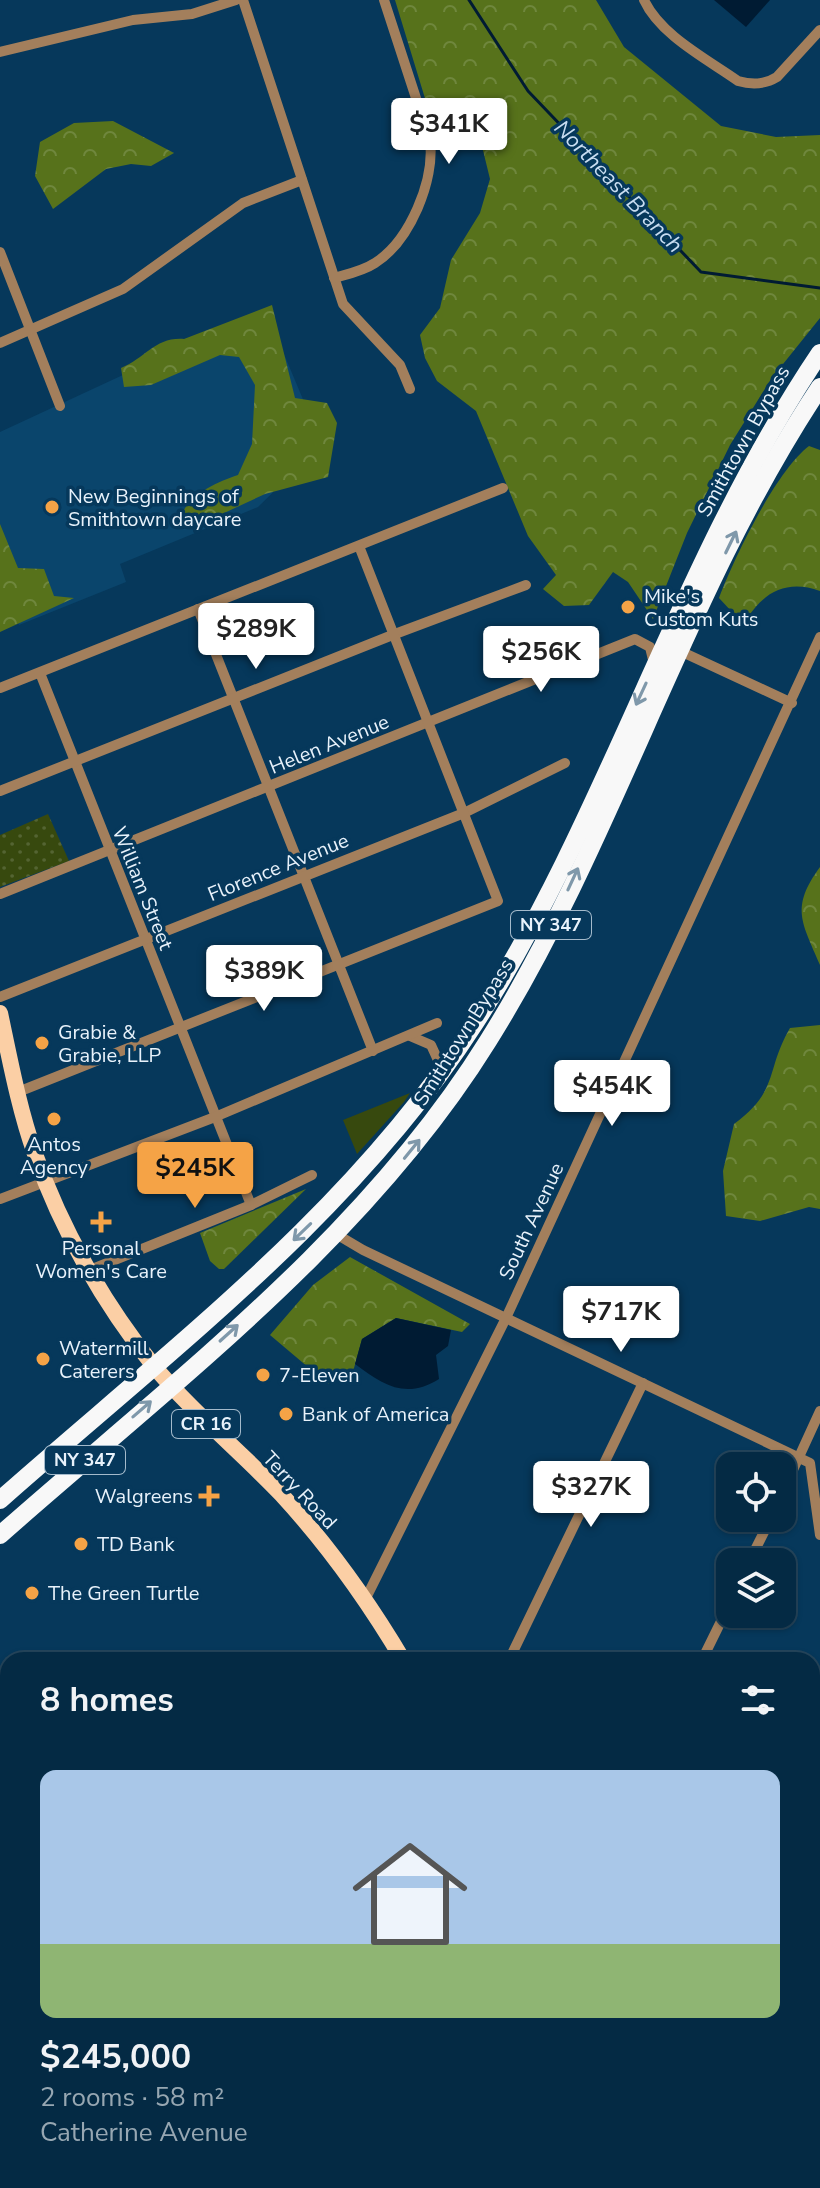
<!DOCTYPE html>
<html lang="en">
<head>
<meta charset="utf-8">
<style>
	:root { --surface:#042a44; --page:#12364f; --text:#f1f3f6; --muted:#97a7b2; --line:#25465d; --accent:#f5a346 }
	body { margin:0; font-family:"Nunito Sans",sans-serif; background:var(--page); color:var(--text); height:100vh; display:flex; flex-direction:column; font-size:30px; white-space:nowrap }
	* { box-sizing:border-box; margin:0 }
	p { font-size:26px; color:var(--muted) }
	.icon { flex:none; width:44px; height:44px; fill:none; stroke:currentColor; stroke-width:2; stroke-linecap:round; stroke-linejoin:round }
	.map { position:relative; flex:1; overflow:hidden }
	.details { position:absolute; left:0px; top:1652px; width:820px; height:536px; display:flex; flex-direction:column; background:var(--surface); border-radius:24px 24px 0 0; box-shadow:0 2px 6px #0004,0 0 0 2px var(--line) }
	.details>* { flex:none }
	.controls { position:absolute; left:716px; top:1452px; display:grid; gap:16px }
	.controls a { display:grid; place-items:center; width:80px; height:80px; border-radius:16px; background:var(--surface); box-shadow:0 2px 6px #0004,0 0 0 2px var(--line); font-size:40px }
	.price { position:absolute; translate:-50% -68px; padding:0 18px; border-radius:8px; background:#fff; color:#222; font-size:26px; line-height:52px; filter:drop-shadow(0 2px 4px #0008) }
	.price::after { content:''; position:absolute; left:50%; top:48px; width:24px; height:18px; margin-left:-12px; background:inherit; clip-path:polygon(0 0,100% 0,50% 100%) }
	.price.active { background:var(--accent); color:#111 }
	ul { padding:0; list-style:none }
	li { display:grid; align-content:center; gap:16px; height:424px; padding:0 40px }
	li span { display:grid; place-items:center; height:248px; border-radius:16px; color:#555 }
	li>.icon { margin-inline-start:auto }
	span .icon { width:144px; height:144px; fill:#fffc; stroke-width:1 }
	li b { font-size:34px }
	h2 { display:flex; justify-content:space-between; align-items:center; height:96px; padding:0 40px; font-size:34px }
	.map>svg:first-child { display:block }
	.built { fill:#0a456c }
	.grass { fill:#37490e }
	.forest { fill:url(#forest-crowns) }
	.park { fill:url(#park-dots) }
	.water { fill:#001b33 }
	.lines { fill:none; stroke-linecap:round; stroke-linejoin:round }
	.stream { stroke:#001b33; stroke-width:3 }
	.street { stroke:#a37f5c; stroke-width:10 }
	.primary { stroke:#fbcfa5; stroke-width:16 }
	.highway { stroke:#f8f8f8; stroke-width:18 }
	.oneway { stroke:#7f98aa }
	.poi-dot { fill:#f5a346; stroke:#06385b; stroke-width:3 }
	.labels { text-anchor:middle; stroke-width:7; stroke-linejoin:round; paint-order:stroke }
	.shield { fill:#06385b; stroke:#a4bacb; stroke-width:2 }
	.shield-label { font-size:18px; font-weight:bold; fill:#e8f2fb }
	.street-label { font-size:20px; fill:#e8f2fb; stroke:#06385b }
	.poi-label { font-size:20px; fill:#e8f2fb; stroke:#06385b; text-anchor:start }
	.water-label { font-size:22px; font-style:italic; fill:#c8ddf1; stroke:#06385b }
</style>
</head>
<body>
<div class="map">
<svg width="820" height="2188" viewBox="0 0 820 2188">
	<defs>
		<pattern id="forest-crowns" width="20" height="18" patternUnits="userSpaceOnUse" patternTransform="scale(2)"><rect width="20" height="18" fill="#57721b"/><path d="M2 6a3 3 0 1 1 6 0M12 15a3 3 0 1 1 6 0" fill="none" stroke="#6f873d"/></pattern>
		<pattern id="park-dots" width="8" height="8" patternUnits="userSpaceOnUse" patternTransform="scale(2)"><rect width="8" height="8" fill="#37490e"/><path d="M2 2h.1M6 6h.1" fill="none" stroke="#546432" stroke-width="1.8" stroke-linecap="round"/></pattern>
	</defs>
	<rect width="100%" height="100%" fill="#06385b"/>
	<!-- built -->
	<path class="built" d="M265 309 313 423 305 461 258 507 120 564 126 582 19 625 0 561V432Z"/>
	<!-- grass -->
	<path class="grass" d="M410 1093 404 1102 357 1154 343 1120Z"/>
	<!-- forest -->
	<g class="forest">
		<path d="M395 0H596L624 47 721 126 776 137 820 135V318L771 379 730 445 687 533 653 619 628 582 613 572 589 605 564 606 543 589 556 575 528 536 476 411 437 381 425 358 420 335 440 308 451 260 480 213 490 179 480 138 463 120 431 118Z"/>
		<path d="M113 121 174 153 151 166 131 164 106 169 53 209 35 176 40 142 74 123Z"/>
		<path d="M272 305 295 398 327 403 337 423 328 477 265 494 194 527 180 518C189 494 215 483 238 475L252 444 255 385 239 357 220 355 151 385 124 387 121 368C146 358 155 337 184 339Z"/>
		<path d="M809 446 820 450V591C789 580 766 590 748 617L733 613 719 598C734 558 776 471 809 446Z"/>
		<path d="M0 524 18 568 44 569 54 596 74 598 0 632Z"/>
		<path d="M820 867V965C802 922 790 908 820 867Z"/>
		<path d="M820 1025V1209L809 1207 760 1221 726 1216 723 1171 734 1124C780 1090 765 1071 790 1028Z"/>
		<path d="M306 1189 224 1269H219L210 1261 200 1233Z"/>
		<path d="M350 1257 470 1324 462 1332 396 1318 362 1339 351 1379 328 1384 270 1335 313 1285Z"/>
	</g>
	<!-- park -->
	<path class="park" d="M48 814 69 861 0 887V835Z"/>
	<!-- water -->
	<g class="water">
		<path d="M714 0H770L746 27Z"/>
		<path d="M396 1318 451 1330 448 1346 436 1355 439 1379C406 1400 383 1385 355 1364L362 1339Z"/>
	</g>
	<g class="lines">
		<!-- stream -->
		<path class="stream" d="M469 0 528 91 701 272 820 288"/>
		<!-- street -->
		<g class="street">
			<path d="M243 0 343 304 400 365 410 389"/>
			<path d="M644 0C660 35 707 59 738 81 752 85 764 85 777 77L820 30"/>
			<path d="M0 52 133 20 192 14 236 0"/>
			<path d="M0 252 60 406"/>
			<path d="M334 278C348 274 363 271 375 263 410 241 435 180 430 141L384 0"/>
			<path d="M0 343 123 289 243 203 302 180"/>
			<path d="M198 609 373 1051"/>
			<path d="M680 651 792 703"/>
			<path d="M40 673 251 1205"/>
			<path d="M0 688 503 488"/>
			<path d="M0 791 395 634 526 585"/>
			<path d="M0 894 635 639 650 647 654 664"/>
			<path d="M0 997 464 813 565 763"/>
			<path d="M410 1036 431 1045 442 1069"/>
			<path d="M18 1092 498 901 359 546"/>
			<path d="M0 1199 215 1117 437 1023"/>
			<path d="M336 1234 363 1250 810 1463 820 1535"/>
			<path d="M90 1270 251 1205 312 1175"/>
			<path d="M782 1494 820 1411"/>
			<path d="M749 1562 771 1518"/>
			<path d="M366 1598 506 1318 820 637"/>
			<path d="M143 1660H144"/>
			<path d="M509 1660 643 1383"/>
			<path d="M702 1660 730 1603"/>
			<path d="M0 1867 8 1872"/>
			<path d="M812 1905 820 1904"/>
			<path d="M0 1946 8 1955"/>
			<path d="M0 1998 8 1989"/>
			<path d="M0 2093 8 2102"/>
			<path d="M230 2180 232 2188"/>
			<path d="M399 2180 401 2188"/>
			<path d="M685 2188 686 2185"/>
			<path d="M784 2188 786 2180"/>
		</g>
		<!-- primary -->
		<g class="primary">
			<path d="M0 1013C10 1060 19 1109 35 1154 61 1229 104 1304 153 1365 192 1412 239 1450 281 1494 328 1545 368 1601 403 1660"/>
			<path d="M812 2106 820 2114"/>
		</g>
		<!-- highway -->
		<g class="highway">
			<path d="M0 1500C167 1352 353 1213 475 1023 611 811 679 562 820 353"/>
			<path d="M0 1535C173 1382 365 1239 488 1041 617 835 684 591 820 387"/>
		</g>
	</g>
	<!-- one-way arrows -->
	<defs><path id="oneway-shaft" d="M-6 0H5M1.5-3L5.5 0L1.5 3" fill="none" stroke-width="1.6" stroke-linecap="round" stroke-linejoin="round" transform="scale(2)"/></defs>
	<g class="oneway">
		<use href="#oneway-shaft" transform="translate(731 542) rotate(-64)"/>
		<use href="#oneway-shaft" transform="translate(641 694) rotate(115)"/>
		<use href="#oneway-shaft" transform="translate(573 879) rotate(-65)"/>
		<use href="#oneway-shaft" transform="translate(412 1149) rotate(-51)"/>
		<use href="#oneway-shaft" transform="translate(302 1232) rotate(136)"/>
		<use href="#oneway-shaft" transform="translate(229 1333) rotate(-42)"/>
		<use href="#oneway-shaft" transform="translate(142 1409) rotate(-41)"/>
	</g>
	<!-- markers -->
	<g class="poi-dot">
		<circle cx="52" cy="507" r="8"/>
		<circle cx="628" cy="607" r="8"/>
		<circle cx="42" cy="1043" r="8"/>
		<circle cx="54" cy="1119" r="8"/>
		<path d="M97 1210h8v8h8v8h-8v8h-8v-8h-8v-8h8z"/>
		<circle cx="43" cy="1359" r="8"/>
		<circle cx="263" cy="1375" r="8"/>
		<circle cx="286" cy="1414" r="8"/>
		<path d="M205 1484h8v8h8v8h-8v8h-8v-8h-8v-8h8z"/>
		<circle cx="81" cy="1544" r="8"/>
		<circle cx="32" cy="1593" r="8"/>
	</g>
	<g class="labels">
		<!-- shield labels -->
		<g class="shield">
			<rect x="511" y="911" width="80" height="28" rx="6"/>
			<rect x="172" y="1410" width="68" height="28" rx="6"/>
			<rect x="45" y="1446" width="80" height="28" rx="6"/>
		</g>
		<g class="shield-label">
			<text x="551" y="931">NY 347</text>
			<text x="206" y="1430">CR 16</text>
			<text x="85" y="1466">NY 347</text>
		</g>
		<!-- street labels -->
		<g class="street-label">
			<text transform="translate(743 441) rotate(-61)" y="7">Smithtown Bypass</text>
			<text transform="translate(329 744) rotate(-22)" y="7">Helen Avenue</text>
			<text transform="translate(278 867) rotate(-22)" y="7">Florence Avenue</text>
			<text transform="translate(143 888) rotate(68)" y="7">William Street</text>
			<text transform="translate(463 1032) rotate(-58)" y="7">Smithtown Bypass</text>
			<text transform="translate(531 1221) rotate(-65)" y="7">South Avenue</text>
			<text transform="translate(300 1490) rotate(47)" y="7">Terry Road</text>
		</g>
		<!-- poi labels -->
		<g class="poi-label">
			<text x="68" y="503">New Beginnings of<tspan x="68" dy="23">Smithtown daycare</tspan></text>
			<text x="644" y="603">Mike's<tspan x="644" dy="23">Custom Kuts</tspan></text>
			<text x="58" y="1039">Grabie &amp;<tspan x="58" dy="23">Grabie, LLP</tspan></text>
			<text x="54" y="1151" text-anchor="middle">Antos<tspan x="54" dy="23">Agency</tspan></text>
			<text x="101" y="1255" text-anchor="middle">Personal<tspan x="101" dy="23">Women's Care</tspan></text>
			<text x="59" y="1355">Watermill<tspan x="59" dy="23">Caterers</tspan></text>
			<text x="279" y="1382">7-Eleven</text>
			<text x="302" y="1421">Bank of America</text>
			<text x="193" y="1503" text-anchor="end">Walgreens</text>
			<text x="97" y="1551">TD Bank</text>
			<text x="48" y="1600">The Green Turtle</text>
		</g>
		<!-- water labels -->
		<g class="water-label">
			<text transform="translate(619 186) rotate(46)" y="8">Northeast Branch</text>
		</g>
	</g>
</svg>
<div class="controls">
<a><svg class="icon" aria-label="locate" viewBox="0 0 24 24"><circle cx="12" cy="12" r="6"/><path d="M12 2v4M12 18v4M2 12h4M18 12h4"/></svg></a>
<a><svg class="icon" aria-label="layers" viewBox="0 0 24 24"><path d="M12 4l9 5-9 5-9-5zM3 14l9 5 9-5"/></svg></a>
</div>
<b class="price" style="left:449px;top:166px">$341K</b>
<b class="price" style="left:256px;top:671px">$289K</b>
<b class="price" style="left:541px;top:694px">$256K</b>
<b class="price" style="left:264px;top:1013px">$389K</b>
<b class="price" style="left:612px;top:1128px">$454K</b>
<b class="price active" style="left:195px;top:1210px">$245K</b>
<b class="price" style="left:621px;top:1354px">$717K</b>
<b class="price" style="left:591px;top:1529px">$327K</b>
<section class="details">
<h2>8 homes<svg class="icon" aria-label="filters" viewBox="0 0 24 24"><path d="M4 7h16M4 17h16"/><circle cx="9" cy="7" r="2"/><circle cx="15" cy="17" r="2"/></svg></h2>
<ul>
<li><span style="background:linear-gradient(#a9c7e8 70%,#8fb573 0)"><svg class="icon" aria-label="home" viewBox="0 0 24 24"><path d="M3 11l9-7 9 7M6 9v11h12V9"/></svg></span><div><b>$245,000</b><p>2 rooms · 58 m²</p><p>Catherine Avenue</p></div></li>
</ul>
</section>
</div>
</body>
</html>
